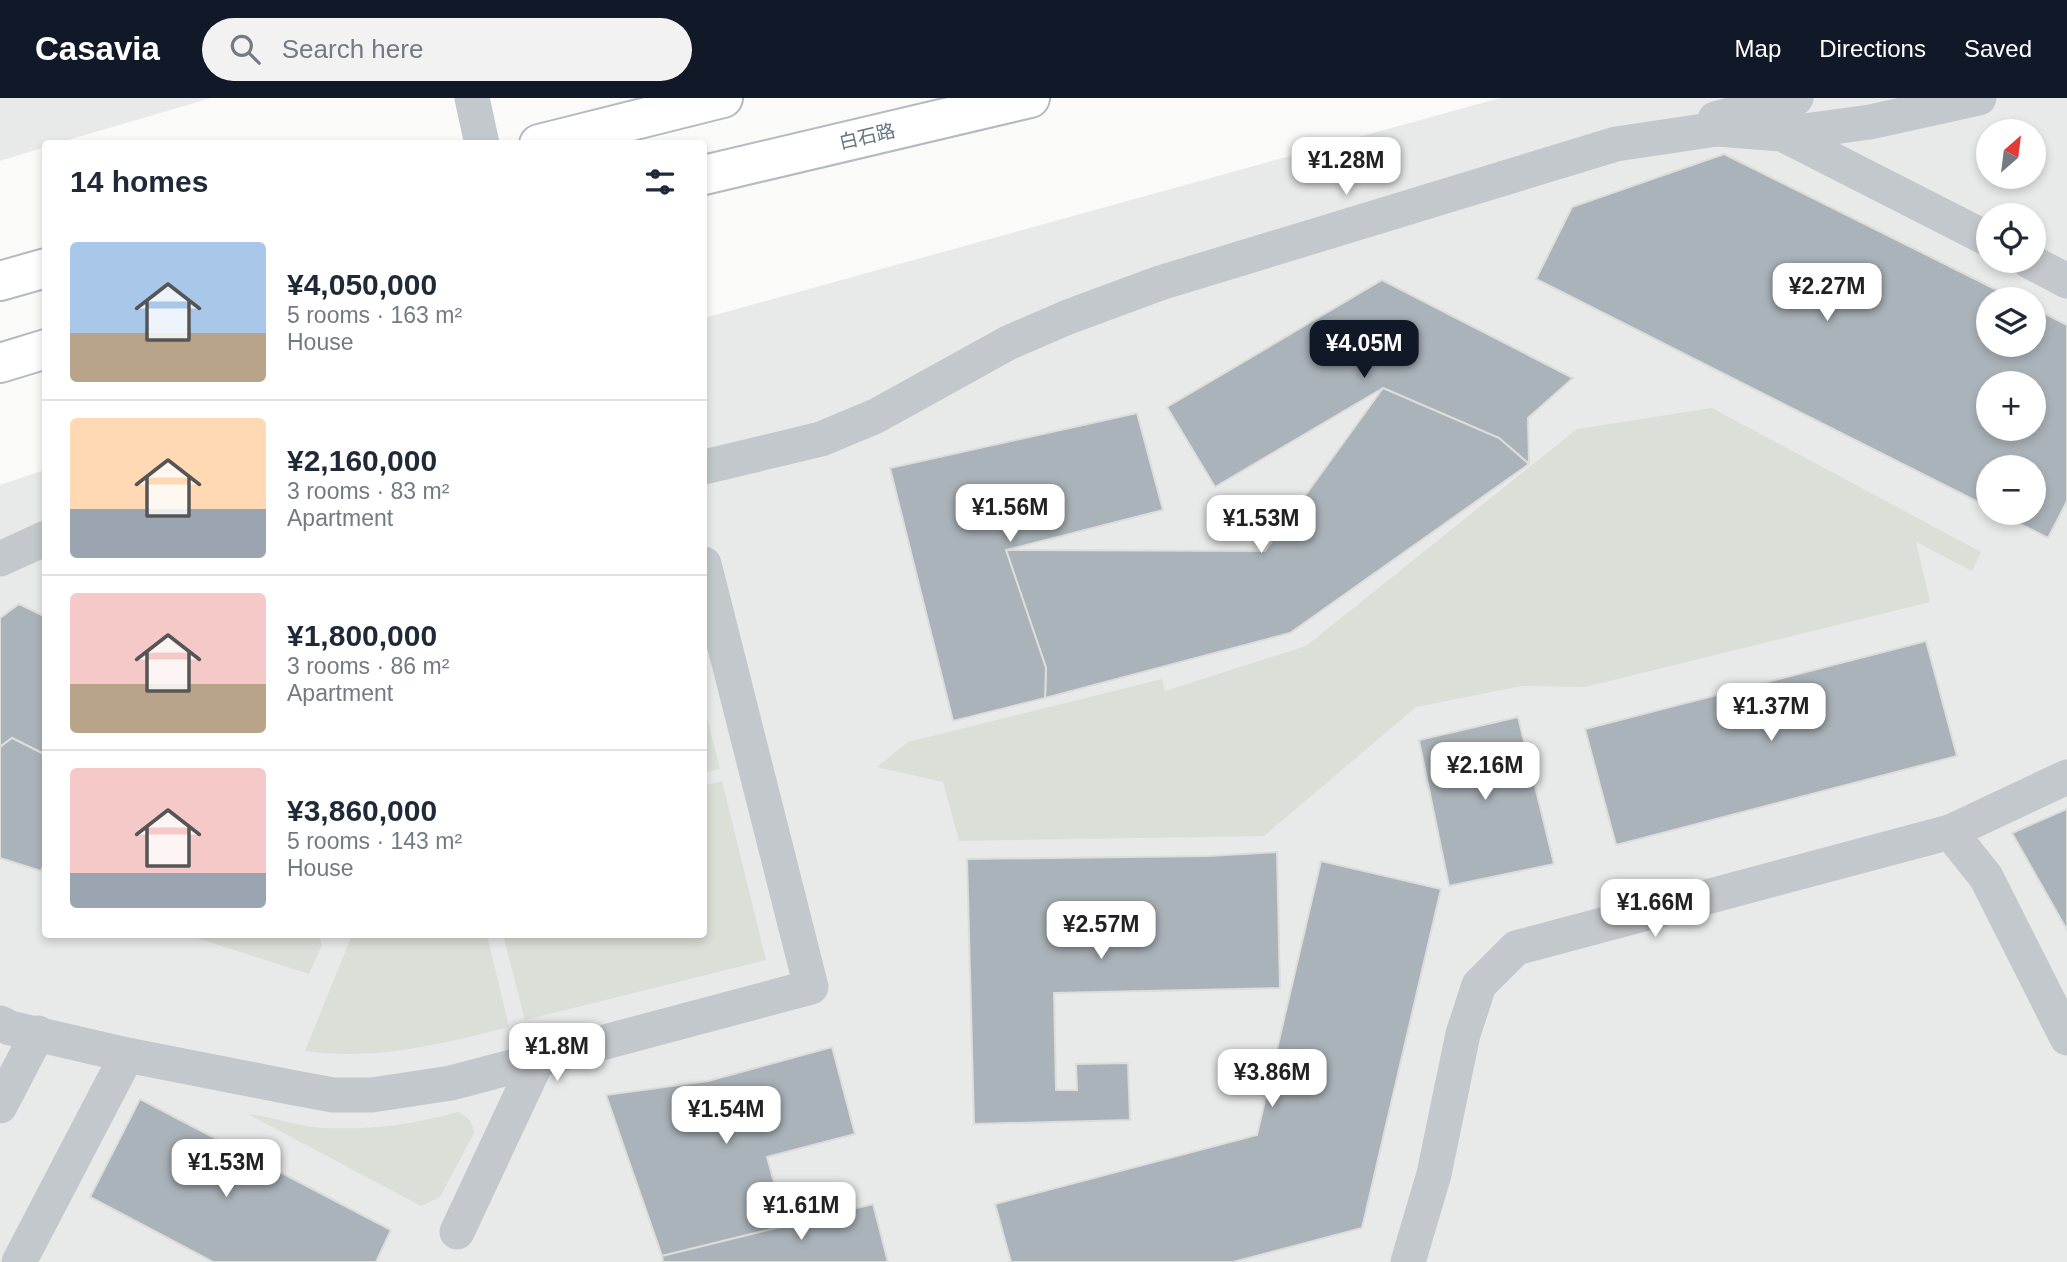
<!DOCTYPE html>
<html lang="en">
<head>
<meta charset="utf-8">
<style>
	:root { --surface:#fff; --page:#f2f2f3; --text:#1f2937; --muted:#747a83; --line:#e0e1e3; --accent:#111827 }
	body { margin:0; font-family:Helvetica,"Noto Sans SC",sans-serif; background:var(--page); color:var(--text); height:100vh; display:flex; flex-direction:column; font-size:26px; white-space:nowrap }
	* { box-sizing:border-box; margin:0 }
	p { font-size:23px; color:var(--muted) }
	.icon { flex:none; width:38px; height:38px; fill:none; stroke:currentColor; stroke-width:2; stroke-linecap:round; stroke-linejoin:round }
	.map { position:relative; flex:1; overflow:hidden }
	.details { position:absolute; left:42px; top:42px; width:665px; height:798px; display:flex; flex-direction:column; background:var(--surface); border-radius:7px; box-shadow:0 4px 10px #0003 }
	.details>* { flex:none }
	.needle { width:46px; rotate:28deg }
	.controls { position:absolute; left:1976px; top:21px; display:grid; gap:14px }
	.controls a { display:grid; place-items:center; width:70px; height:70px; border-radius:50%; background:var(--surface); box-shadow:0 4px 10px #0003; font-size:35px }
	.price { position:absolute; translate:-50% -60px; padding:0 16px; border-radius:14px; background:#fff; color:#222; font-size:23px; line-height:46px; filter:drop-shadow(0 2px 4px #0008) }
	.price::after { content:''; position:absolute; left:50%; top:42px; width:21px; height:16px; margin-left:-10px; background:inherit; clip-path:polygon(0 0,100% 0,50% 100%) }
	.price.selected { background:var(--accent); color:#fff }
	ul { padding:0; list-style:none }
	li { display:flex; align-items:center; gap:21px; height:175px; padding:0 28px }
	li+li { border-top:2px solid var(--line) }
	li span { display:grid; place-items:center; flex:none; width:196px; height:140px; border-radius:7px; color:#555 }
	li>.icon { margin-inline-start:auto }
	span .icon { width:84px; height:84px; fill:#fffc; stroke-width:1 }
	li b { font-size:30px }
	h2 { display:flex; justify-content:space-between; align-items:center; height:84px; padding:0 28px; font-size:30px }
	header { display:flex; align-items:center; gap:42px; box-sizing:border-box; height:98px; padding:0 35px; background:var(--accent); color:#fff }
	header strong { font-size:33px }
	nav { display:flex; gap:38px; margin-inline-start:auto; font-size:24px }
	.search { width:490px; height:63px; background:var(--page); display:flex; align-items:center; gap:18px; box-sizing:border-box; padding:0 24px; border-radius:38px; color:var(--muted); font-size:26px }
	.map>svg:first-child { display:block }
	.built { fill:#e8e9e9; fill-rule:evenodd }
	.green { fill:#dadfd7 }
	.building { fill:#aab3b9; stroke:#dcdcda; stroke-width:2; fill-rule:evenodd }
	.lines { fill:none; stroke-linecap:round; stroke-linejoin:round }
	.major-casing { stroke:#b5babe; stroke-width:42 }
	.minor { stroke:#c3c8cc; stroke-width:35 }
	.major { stroke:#fff; stroke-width:38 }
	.labels { text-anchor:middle; stroke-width:7; stroke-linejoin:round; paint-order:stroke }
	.street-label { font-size:19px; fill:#657683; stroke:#fff }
</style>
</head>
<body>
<header>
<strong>Casavia</strong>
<div class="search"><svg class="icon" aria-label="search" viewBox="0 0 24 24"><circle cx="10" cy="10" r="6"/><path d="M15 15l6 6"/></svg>Search here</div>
<nav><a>Map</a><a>Directions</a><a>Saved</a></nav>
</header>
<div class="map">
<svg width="2067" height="1164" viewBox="0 0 2067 1164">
	<rect width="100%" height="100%" fill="#fafaf8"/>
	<!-- built -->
	<g class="built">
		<path d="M0 0H211L58 45 46 46 45 49 0 63Z"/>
		<path d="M1500 0H2067V1164H0V387L45 372 46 836H704V220ZM1988 33H2034V79H1988ZM1988 117H2034V163H1988ZM1988 201H2034V247H1988ZM1988 285H2034V331H1988ZM1988 369H2034V415H1988Z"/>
	</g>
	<!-- green -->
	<g class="green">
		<path d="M1712 310 1981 454 1972 473 1916 444 1930 504 1585 589 1521 588 1416 609 1264 738 959 743 943 684 877 669 908 644 1162 581 1165 593 1306 548 1577 331Z"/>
		<path d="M704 608 720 671 704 675Z"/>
		<path d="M722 683 766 862 525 922 503 837 704 836V688Z"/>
		<path d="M188 837H319L322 847 309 876Z"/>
		<path d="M352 837H487L509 929C441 946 376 963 305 953Z"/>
		<path d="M457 1014C468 1018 473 1024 474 1035L440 1099 421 1108 248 1016C273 1019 298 1029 323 1030 369 1032 413 1027 457 1014Z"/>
	</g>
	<!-- building -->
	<g class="building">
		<path d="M1724 56 2015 201H1988V247H2034V210L2067 227V403L2048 440 1999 415H2034V369H1988V409L1536 181 1572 109ZM1988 285H2034V331H1988Z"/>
		<path d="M1382 182 1573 280 1528 320 1529 366 1499 340 1383 290 1215 389 1167 309Z"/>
		<path d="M1383 290 1499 340 1529 366 1290 535 1045 600 1046 570 1006 452 1265 453Z"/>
		<path d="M1137 315 1163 412 1006 452 1046 570 1045 600 953 623 890 370Z"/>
		<path d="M19 506 46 519V657L12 640 0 649V520Z"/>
		<path d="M1926 543 1957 658 1616 747 1585 631Z"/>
		<path d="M1518 619 1554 766 1449 788 1419 642Z"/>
		<path d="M12 640 46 657V762L41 773 0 760V649Z"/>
		<path d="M2067 711V832L2012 735Z"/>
		<path d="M1277 754 1280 890 1054 895 1056 992H1077L1076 966 1128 965 1130 1022 974 1026 967 761 1209 758Z"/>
		<path d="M1321 763 1441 791 1362 1130 1233 1164H1011L995 1106 1257 1037Z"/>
		<path d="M832 949 855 1036 767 1059 786 1128 662 1158 606 997 708 983Z"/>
		<path d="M140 1001 391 1132 376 1164H213L90 1099Z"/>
		<path d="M873 1106 888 1164H663L662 1158Z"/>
	</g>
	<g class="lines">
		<defs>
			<g id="major">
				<path d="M539 46 723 0"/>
				<path d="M704 77 1030 0"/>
				<path d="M0 183 46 170"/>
				<path d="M0 265 46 251"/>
			</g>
		</defs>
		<!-- major casing -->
		<use href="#major" class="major-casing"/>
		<!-- minor -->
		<g class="minor">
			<path d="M472 0 482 46"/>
			<path d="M1715 21 1796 0"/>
			<path d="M1782 36 1870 24 1979 0"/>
			<path d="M2029 163 2067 183"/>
			<path d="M704 369 821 341 876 318 1008 245 1068 219 1160 185 1616 46 1717 31 1782 36 1988 141"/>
			<path d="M0 461 46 440"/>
			<path d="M1950 734 1986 779 2067 940"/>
			<path d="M0 925 10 930 127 957 295 990 333 997H372L451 985 811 889 704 466"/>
			<path d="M0 1008 38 935"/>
			<path d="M457 1134 538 961"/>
			<path d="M19 1164 127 957"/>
			<path d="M1408 1164 1434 1076 1463 936 1479 887 1516 850 1950 734 2067 679"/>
		</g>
		<!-- major -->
		<use href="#major" class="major"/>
	</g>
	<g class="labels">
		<!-- street labels -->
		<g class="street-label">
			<text transform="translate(867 38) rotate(-13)" y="7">白石路</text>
		</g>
	</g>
</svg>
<div class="controls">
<a><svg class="needle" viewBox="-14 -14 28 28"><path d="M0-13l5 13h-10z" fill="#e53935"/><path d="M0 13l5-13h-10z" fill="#747a83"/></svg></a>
<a><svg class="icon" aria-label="locate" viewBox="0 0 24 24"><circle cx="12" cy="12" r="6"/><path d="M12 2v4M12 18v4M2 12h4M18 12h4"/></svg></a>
<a><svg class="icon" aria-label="layers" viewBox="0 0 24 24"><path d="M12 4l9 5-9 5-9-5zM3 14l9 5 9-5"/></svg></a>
<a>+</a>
<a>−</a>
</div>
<b class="price" style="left:1346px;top:99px">¥1.28M</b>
<b class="price" style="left:1827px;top:225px">¥2.27M</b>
<b class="price selected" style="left:1364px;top:282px">¥4.05M</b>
<b class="price" style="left:1010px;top:446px">¥1.56M</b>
<b class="price" style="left:1261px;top:457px">¥1.53M</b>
<b class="price" style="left:1771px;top:645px">¥1.37M</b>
<b class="price" style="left:1485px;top:704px">¥2.16M</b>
<b class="price" style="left:1655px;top:841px">¥1.66M</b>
<b class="price" style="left:1101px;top:863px">¥2.57M</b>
<b class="price" style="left:557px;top:985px">¥1.8M</b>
<b class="price" style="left:1272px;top:1011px">¥3.86M</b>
<b class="price" style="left:726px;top:1048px">¥1.54M</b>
<b class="price" style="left:226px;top:1101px">¥1.53M</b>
<b class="price" style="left:801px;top:1144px">¥1.61M</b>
<section class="details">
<h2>14 homes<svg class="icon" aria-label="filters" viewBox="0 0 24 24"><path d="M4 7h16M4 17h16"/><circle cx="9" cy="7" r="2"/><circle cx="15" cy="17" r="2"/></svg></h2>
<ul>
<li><span style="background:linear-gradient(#a9c7e8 65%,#b9a48a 0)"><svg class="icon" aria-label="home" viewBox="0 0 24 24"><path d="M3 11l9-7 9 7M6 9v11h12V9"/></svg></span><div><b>¥4,050,000</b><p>5 rooms · 163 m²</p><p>House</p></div></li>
<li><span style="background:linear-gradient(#ffd9b3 65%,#9aa5b1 0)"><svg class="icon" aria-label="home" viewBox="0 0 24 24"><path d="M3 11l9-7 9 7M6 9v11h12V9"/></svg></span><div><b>¥2,160,000</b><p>3 rooms · 83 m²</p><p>Apartment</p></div></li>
<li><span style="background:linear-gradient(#f6c9c9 65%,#b9a48a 0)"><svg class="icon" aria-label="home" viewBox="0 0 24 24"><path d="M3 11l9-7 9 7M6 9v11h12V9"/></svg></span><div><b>¥1,800,000</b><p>3 rooms · 86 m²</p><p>Apartment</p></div></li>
<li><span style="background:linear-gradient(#f6c9c9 75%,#9aa5b1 0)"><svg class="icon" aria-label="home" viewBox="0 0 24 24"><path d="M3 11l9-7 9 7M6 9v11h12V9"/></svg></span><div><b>¥3,860,000</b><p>5 rooms · 143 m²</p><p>House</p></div></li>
</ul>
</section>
</div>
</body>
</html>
